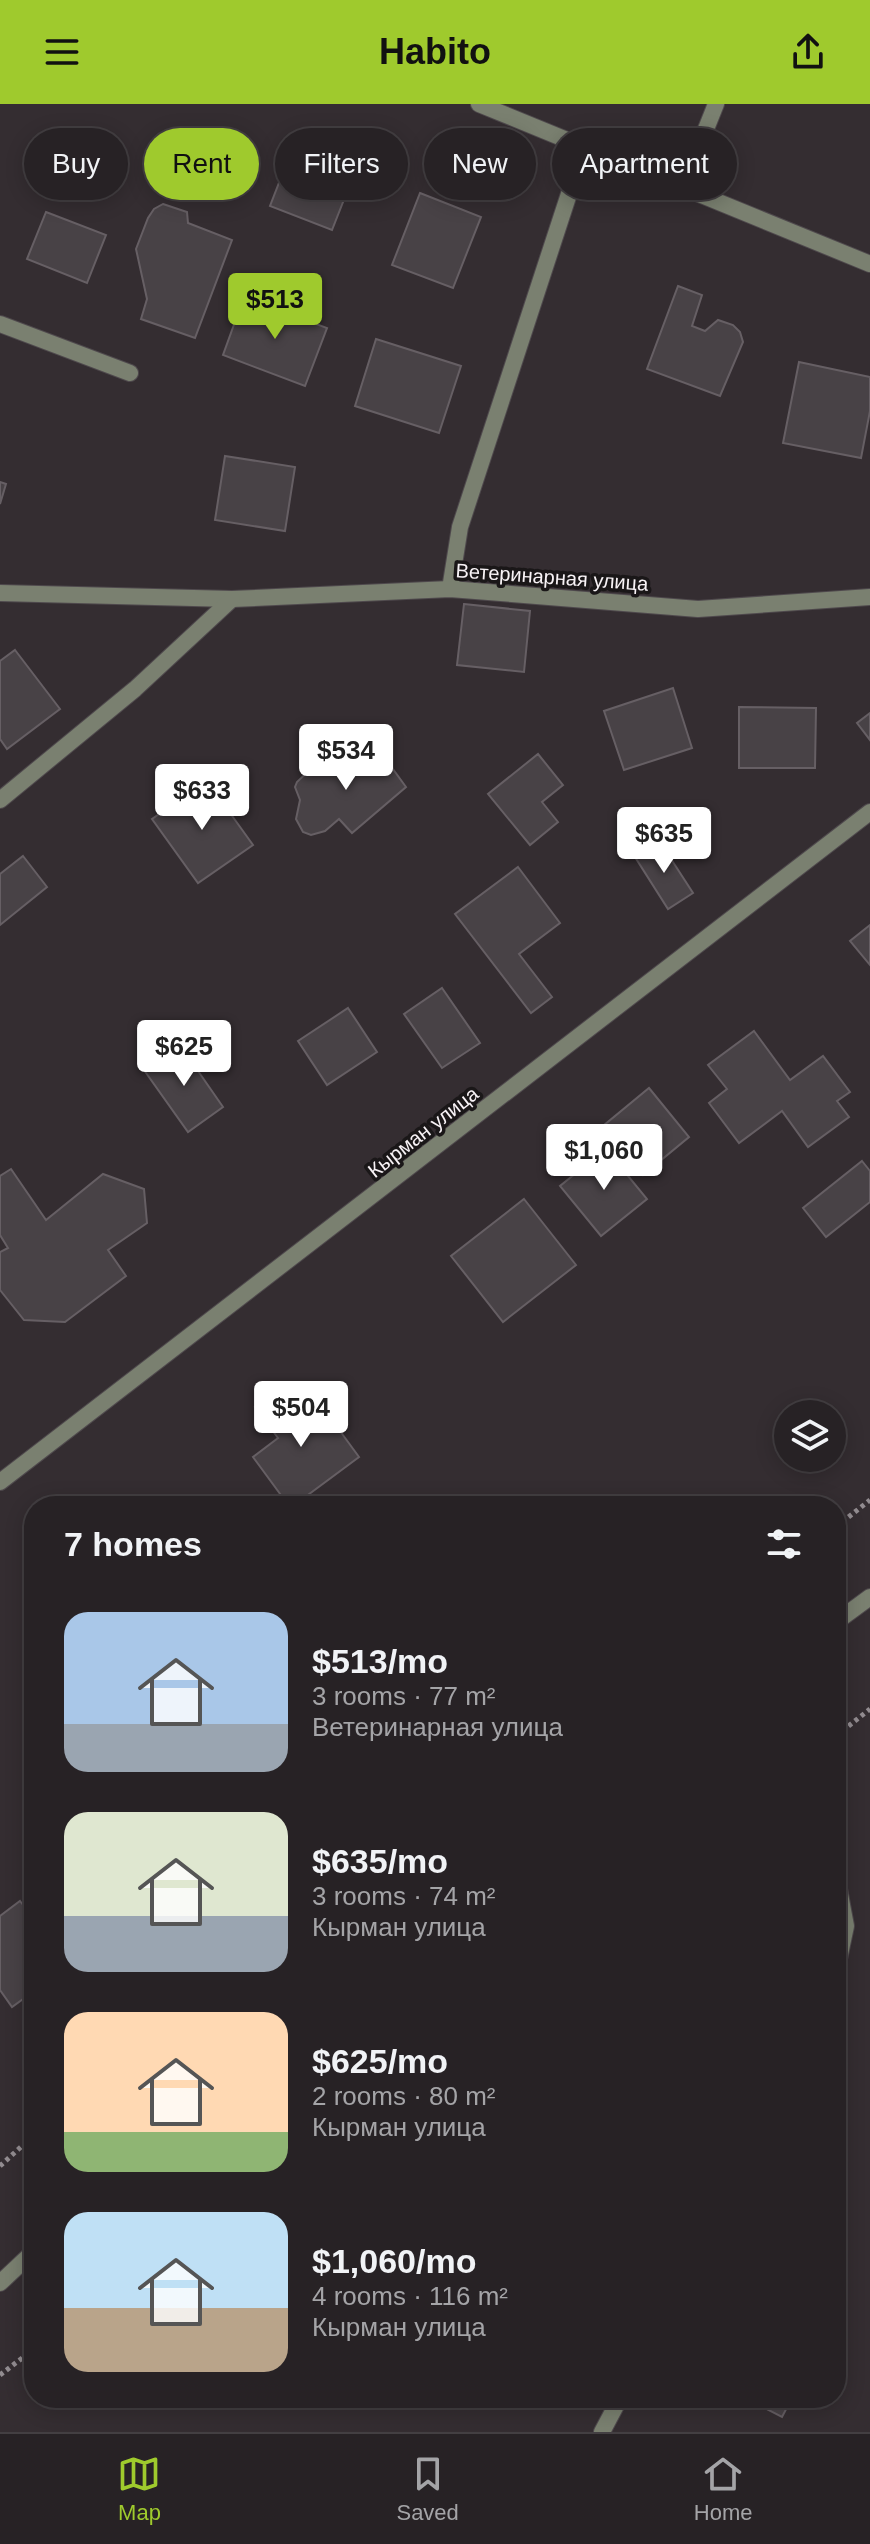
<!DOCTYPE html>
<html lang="en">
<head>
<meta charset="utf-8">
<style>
	:root { --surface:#272225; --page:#332f32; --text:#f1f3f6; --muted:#a4a4a7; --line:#433f42; --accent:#9fca2d }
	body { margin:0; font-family:Arial,sans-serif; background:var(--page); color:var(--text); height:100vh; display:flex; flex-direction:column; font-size:30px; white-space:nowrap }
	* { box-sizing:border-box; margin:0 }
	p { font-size:26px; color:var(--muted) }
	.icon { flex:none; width:44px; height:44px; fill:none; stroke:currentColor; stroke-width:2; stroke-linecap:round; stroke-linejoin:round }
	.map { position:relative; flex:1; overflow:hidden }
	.panel { position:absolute; left:24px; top:1392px; width:822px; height:912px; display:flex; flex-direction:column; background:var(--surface); border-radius:32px; box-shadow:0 4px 20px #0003,0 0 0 2px var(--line) }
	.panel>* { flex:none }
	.hud { position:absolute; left:24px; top:24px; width:822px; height:72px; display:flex; gap:16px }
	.tools { position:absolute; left:774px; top:1296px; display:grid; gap:16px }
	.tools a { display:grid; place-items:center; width:72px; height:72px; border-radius:50%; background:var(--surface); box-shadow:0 4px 20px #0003,0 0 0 2px var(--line); font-size:40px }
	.price { position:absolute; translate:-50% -68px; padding:0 18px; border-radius:8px; background:#fff; color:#222; font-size:26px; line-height:52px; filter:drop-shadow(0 2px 4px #0008) }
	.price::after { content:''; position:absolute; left:50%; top:48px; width:24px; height:18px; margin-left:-12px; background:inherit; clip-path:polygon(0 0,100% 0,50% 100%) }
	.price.selected { background:var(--accent); color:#111 }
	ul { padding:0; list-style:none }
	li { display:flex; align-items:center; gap:24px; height:200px; padding:0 40px }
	li span { display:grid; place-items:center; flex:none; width:224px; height:160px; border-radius:24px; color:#555 }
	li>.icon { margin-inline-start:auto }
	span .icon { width:96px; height:96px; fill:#fffc; stroke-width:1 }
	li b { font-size:34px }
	h2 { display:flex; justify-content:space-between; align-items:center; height:96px; padding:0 40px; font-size:34px }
	.pill { padding:0 28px; border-radius:36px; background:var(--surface); box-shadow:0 4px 20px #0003,0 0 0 2px var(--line); font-size:28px; line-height:72px }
	.pill.selected { background:var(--accent); color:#111 }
	header { display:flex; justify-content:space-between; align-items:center; height:104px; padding:0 40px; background:var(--accent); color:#111; font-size:36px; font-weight:800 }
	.tabs { display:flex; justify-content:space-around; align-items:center; height:112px; border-top:2px solid var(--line); background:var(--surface); font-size:22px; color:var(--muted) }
	.tabs a { display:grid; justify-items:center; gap:4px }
	.tabs .selected { color:var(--accent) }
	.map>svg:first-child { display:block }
	.building { fill:#484246; stroke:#665f64; stroke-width:2 }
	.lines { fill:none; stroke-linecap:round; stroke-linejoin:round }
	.street-casing { stroke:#4f494d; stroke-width:18 }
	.path { stroke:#928c90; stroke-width:5; stroke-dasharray:4 4; stroke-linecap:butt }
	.street { stroke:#7a8070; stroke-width:16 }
	.labels { text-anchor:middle; stroke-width:7; stroke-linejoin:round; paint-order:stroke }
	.street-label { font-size:20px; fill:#f8f3f6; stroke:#1a1718 }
</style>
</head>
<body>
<header><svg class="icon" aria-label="menu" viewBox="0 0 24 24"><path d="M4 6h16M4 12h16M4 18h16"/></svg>Habito<svg class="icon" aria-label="share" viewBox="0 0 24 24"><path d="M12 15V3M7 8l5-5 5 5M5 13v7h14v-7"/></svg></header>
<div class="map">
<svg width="870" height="2328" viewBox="0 0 870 2328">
	<rect width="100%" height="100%" fill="#342d31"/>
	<!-- building -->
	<g class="building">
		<path d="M296 35 358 60 332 126 270 102Z"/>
		<path d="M420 89 481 113 453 184 392 161Z"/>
		<path d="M163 100 187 108 188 119 232 136 195 234 141 215 147 195 136 145 148 114 154 105Z"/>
		<path d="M46 108 106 131 87 179 27 155Z"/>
		<path d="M678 182 702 191 692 222 705 227 718 216 733 221 740 228 743 238 720 292 647 265Z"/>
		<path d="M244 193 327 224 305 282 223 251Z"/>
		<path d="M376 235 461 262 439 329 355 302Z"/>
		<path d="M799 258 870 273V307L861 354 783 339Z"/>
		<path d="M225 352 295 363 285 427 215 416Z"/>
		<path d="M0 378 6 380 0 400Z"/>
		<path d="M464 500 530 507 524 568 457 561Z"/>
		<path d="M15 546 60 605 7 645 0 635V557Z"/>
		<path d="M673 584 692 644 624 666 604 607Z"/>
		<path d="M739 603 816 604 815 664H739Z"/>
		<path d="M870 609V636L857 619Z"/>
		<path d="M371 646 382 650 406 683 352 729 339 715 325 727 311 731 303 728 296 715 300 696 295 683 297 678 319 657 337 656 343 662 359 647Z"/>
		<path d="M538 650 563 681 542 698 558 718 530 741 488 690Z"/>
		<path d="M207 677 253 741 198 779 152 715Z"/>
		<path d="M660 738 693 789 668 805 635 753Z"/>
		<path d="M23 752 47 783 0 821V770Z"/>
		<path d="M518 763 560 819 519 850 552 893 531 909 455 810Z"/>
		<path d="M870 821V861L850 837Z"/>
		<path d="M442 884 480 939 442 964 404 910Z"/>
		<path d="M348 904 377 948 327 981 298 937Z"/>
		<path d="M754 927 790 976 823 952 850 988 837 997 849 1013 808 1043 782 1007 739 1039 709 999 727 985 708 961Z"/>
		<path d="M180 941 223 1003 188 1028 144 966Z"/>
		<path d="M649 984 689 1033 643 1071 603 1022Z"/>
		<path d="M606 1045 647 1095 601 1132 560 1082Z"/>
		<path d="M862 1057 870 1067V1098L826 1133 803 1104Z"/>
		<path d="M11 1065 46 1116 103 1070 144 1085 147 1119 108 1146 126 1172 65 1218 24 1216 0 1186V1148L8 1144 0 1131V1072Z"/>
		<path d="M524 1095 576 1161 503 1218 451 1152Z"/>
		<path d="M279 1286 300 1315 321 1301 359 1353 293 1402H289L253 1353 278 1334 255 1303Z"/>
		<path d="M20 1797 34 1815V1887L12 1903 0 1886V1812Z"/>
		<path d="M745 2294H792L782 2313Z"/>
	</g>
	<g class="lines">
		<defs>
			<g id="street">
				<path d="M479 0 870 160"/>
				<path d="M682 85 716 0"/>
				<path d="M0 220 130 269"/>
				<path d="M450 485 460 423 584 44"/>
				<path d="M0 489 232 495 450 485 698 505 870 493"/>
				<path d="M0 696 135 585 232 495"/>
				<path d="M0 1378 870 708"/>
				<path d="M836 1518 870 1493"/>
				<path d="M836 1781 839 1785 846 1822 836 1869"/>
				<path d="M0 2179 34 2147"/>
				<path d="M602 2328 620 2294"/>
			</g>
		</defs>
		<!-- street casing -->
		<use href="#street" class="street-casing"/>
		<!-- path -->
		<g class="path">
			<path d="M836 1423 870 1396"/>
			<path d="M836 1632 870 1605"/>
			<path d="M0 2062 34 2031"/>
			<path d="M0 2271 34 2245"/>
		</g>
		<!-- street -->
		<use href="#street" class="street"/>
	</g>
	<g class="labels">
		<!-- street labels -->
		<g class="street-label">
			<text transform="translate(552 473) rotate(4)" y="7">Ветеринарная улица</text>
			<text transform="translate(423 1028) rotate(-38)" y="7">Кырман улица</text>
		</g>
	</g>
</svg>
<div class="tools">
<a><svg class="icon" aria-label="layers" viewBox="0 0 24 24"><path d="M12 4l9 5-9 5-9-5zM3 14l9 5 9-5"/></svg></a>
</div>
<b class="price selected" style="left:275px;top:237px">$513</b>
<b class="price" style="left:346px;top:688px">$534</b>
<b class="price" style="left:202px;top:728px">$633</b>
<b class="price" style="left:664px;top:771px">$635</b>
<b class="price" style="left:184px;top:984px">$625</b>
<b class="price" style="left:604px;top:1088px">$1,060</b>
<b class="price" style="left:301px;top:1345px">$504</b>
<div class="hud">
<a class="pill">Buy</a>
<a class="pill selected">Rent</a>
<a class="pill">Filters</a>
<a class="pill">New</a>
<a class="pill">Apartment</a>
</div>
<section class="panel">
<h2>7 homes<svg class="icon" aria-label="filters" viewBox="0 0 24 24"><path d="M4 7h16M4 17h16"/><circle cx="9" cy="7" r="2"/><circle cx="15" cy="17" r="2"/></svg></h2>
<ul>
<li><span style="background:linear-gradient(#a9c7e8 70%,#9aa5b1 0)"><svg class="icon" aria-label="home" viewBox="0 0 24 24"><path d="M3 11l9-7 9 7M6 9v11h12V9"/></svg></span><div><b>$513/mo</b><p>3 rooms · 77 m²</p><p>Ветеринарная улица</p></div></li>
<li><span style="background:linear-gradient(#dfe7d0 65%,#9aa5b1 0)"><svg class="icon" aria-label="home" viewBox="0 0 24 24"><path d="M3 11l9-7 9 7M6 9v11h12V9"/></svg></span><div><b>$635/mo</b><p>3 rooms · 74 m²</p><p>Кырман улица</p></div></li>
<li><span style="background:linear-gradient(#ffd9b3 75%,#8fb573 0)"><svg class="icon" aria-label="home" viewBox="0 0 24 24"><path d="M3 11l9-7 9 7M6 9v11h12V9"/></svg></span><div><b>$625/mo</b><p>2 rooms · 80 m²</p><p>Кырман улица</p></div></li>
<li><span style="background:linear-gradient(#bfe0f5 60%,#b9a48a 0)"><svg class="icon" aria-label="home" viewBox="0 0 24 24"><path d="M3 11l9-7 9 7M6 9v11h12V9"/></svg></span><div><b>$1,060/mo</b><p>4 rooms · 116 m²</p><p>Кырман улица</p></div></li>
</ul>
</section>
</div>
<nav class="tabs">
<a class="selected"><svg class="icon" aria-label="map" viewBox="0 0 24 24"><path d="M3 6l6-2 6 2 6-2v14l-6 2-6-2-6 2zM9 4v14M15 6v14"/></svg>Map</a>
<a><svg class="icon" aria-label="saved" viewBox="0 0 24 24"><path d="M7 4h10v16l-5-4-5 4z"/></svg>Saved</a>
<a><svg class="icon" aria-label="home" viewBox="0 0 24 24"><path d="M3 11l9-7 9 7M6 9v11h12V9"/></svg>Home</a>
</nav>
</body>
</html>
